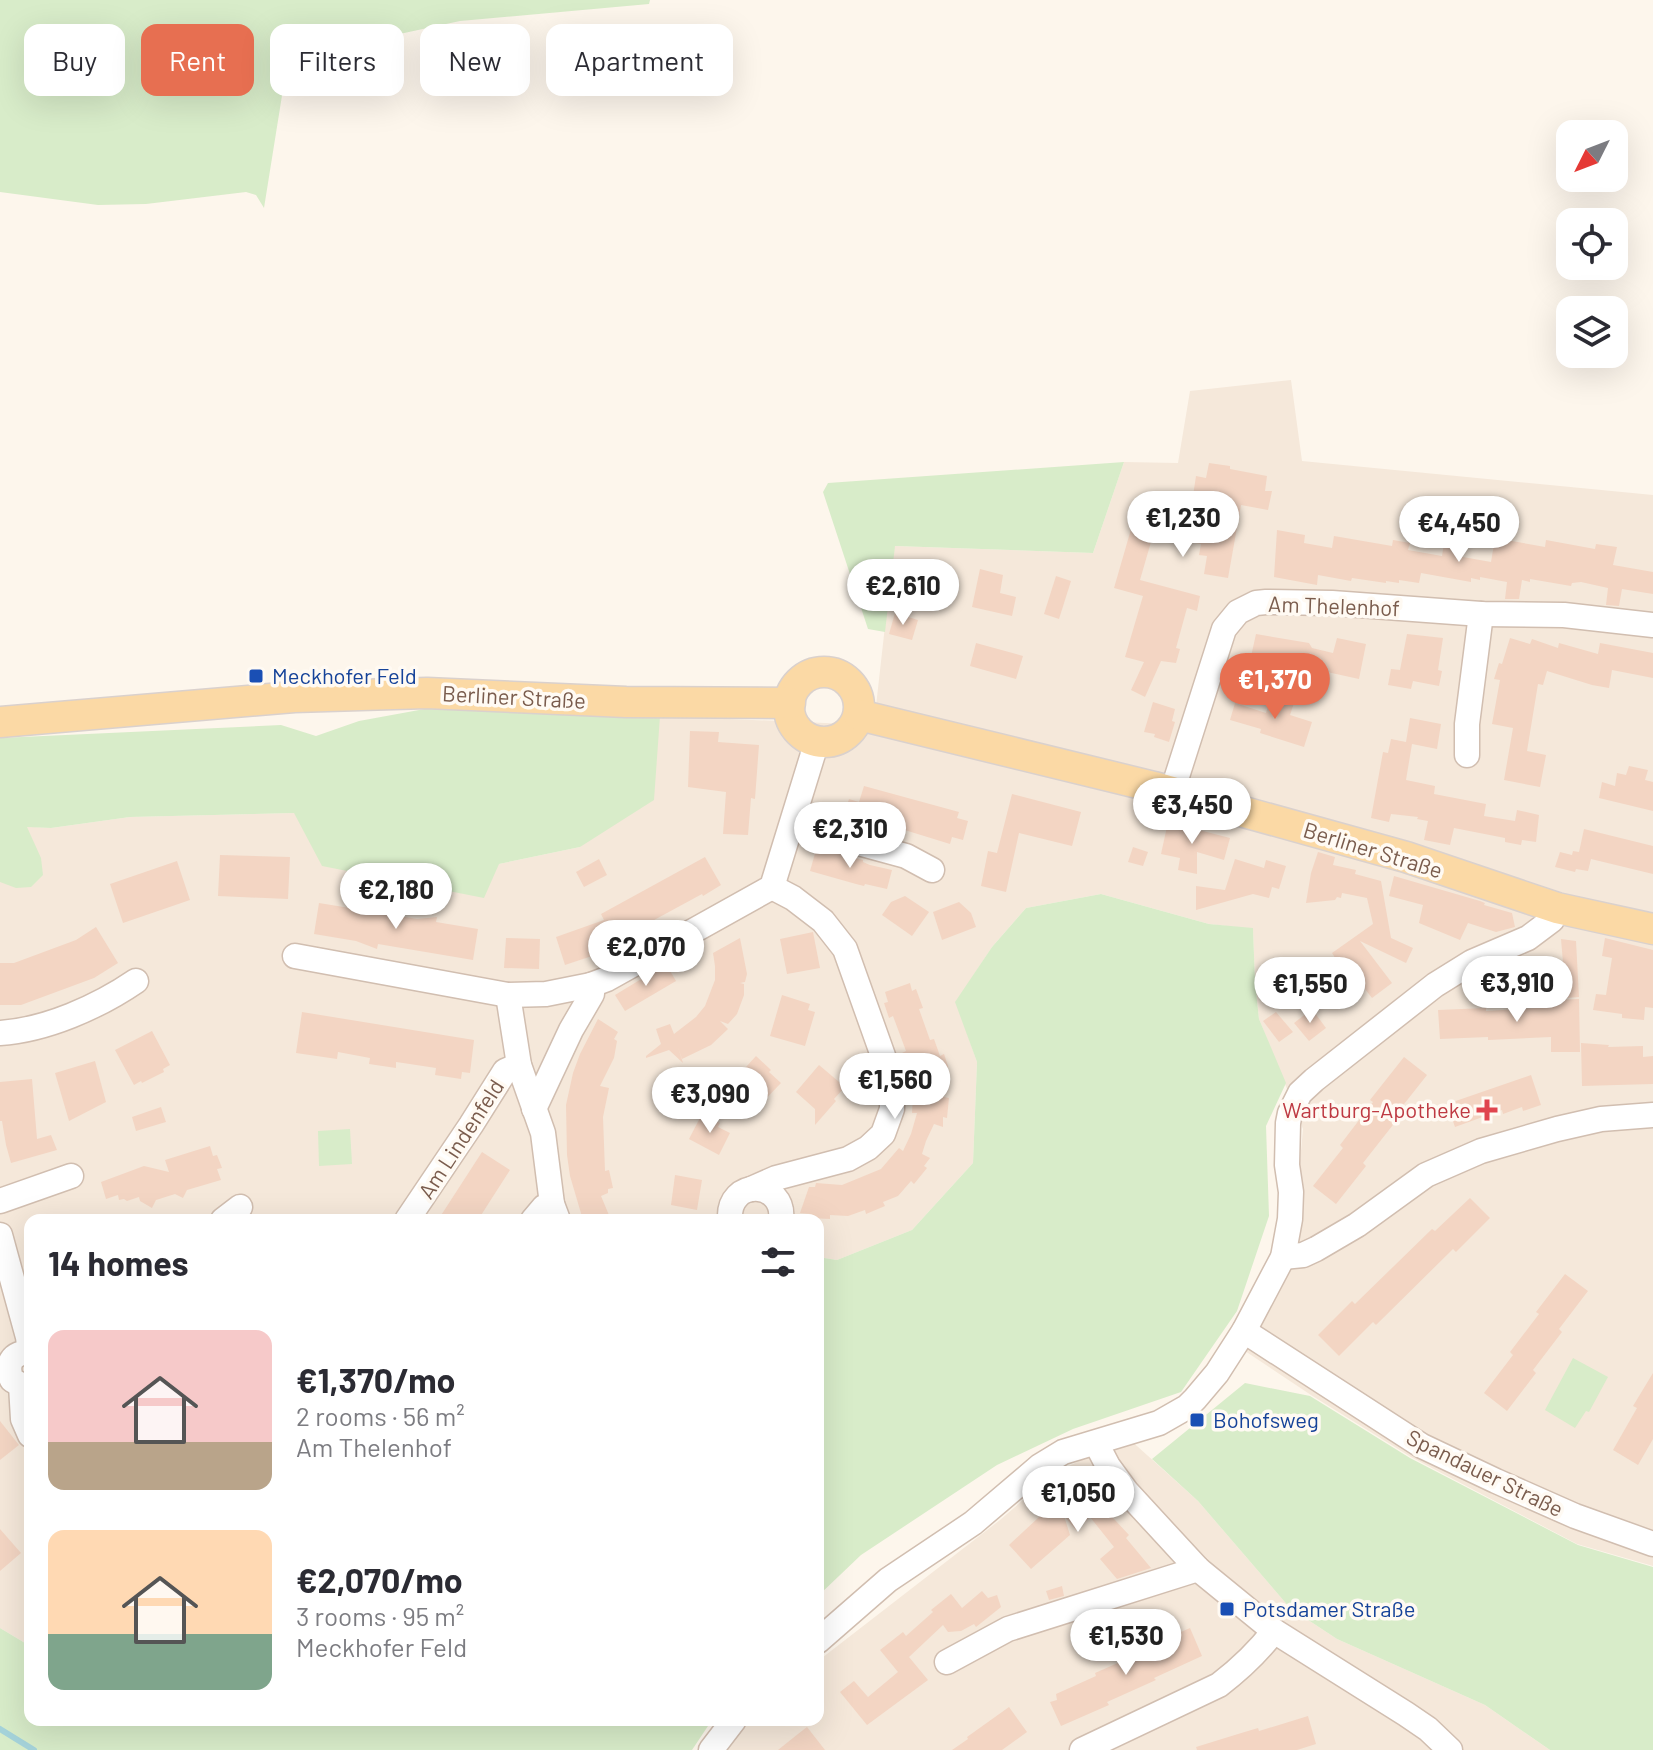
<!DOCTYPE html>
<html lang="en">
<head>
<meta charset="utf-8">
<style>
	:root { --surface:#fff; --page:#f2f2f3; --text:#2b2b33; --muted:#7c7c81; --accent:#e76f51 }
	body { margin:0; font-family:Barlow,sans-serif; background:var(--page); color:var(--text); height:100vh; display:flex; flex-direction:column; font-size:30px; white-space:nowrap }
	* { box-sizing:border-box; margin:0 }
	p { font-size:26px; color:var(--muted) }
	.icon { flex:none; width:44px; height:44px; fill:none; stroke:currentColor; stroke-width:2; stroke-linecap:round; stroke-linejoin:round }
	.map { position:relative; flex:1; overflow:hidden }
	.panel { position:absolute; left:24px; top:1214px; width:800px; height:512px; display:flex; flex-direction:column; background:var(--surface); border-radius:16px; box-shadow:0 8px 32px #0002 }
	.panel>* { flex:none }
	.banner { position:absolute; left:24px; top:24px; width:800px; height:72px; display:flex; gap:16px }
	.needle { width:52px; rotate:228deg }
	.buttons { position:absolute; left:1556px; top:120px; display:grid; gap:16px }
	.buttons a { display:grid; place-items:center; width:72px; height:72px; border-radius:16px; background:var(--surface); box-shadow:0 8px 32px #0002; font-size:40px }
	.price { position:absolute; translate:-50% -68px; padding:0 18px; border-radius:28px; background:#fff; color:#222; font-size:26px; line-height:52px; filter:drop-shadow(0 2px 4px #0008) }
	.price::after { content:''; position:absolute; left:50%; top:48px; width:24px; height:18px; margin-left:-12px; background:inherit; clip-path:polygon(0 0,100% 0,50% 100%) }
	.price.on { background:var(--accent); color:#fff }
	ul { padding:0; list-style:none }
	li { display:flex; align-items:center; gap:24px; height:200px; padding:0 24px }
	li span { display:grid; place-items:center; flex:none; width:224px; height:160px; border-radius:16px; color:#555 }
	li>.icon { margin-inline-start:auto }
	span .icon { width:96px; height:96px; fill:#fffc; stroke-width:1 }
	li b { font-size:34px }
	h2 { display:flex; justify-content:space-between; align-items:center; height:96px; padding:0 24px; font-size:34px }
	.tag { padding:0 28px; border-radius:16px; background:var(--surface); box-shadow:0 8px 32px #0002; font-size:28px; line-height:72px }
	.tag.on { background:var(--accent); color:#fff }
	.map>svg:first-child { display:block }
	.residential { fill:#f5e8da }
	.green { fill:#d8ecc9 }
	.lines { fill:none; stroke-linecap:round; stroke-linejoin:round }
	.stream { stroke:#a5d3da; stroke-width:6 }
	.building { fill:#f3d5c3 }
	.minor-casing { stroke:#d1beb0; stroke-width:27 }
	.major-casing { stroke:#dad1cd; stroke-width:33 }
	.minor { stroke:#fff; stroke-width:24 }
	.major { stroke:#fbd9a5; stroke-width:30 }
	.transit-dot { fill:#1a4fb4; stroke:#fffaf3; stroke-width:3 }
	.health-dot { fill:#e0444e; stroke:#fffaf3; stroke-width:3 }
	.labels { text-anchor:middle; stroke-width:7; stroke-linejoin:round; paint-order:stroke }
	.street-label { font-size:22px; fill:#7a5c4d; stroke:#fffaf3 }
	.transit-label { font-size:22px; fill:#164399; stroke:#fffaf3; text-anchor:start }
	.health-label { font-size:22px; fill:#be3a42; stroke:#fffaf3; text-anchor:end }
</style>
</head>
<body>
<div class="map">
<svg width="1653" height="1750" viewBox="0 0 1653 1750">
	<rect width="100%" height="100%" fill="#fdf6ec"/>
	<!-- residential -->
	<g class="residential">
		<path d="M1291 380 1302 461 1653 495V912L1587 901 876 706 894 546 1093 553 1124 462 1178 463 1190 391Z"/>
		<path d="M660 716 871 725 1653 932V1566L1577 1544 1411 1457 1311 1395 1245 1351 1293 1238 1303 1129 1259 1019 1255 982 1253 929 1209 924 1101 894 1026 908 992 947 956 1002 977 1062 973 1163 912 1230 837 1260 818 1257V1220H30V1646L0 1628V825L51 828 130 817 294 813 499 864 580 847Z"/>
		<path d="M1127 1437 1198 1501 1290 1608 1337 1639 1485 1705 1550 1750H725L749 1720H818V1661L1000 1520 1053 1474Z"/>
	</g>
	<!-- green -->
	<g class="green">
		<path d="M0 0H650L649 4 460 21 288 58 264 208 256 195 246 192 146 204 98 205 0 192Z"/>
		<path d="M1124 462 1093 553 895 546 885 632 868 629 823 492 828 483Z"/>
		<path d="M441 706 660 716 654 800 580 847 499 864 484 898 322 866 294 813 130 817 51 828 27 827 41 858 43 875 31 887 16 888 0 882V738L281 725 316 736 359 721Z"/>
		<path d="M1101 894 1209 924 1253 928 1255 982 1259 1019 1286 1083 1266 1126 1269 1216 1237 1311 1181 1392 1073 1429 997 1465 861 1555 818 1596V1257L837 1260 912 1230 973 1163 977 1062 955 1002 992 947 1026 908Z"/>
		<path d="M350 1129 352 1164 319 1166 318 1131Z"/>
		<path d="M1573 1358 1608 1377 1589 1412 1586 1411 1575 1428 1545 1410Z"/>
		<path d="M1245 1383 1310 1396 1410 1458 1578 1545 1653 1567V1750H1550L1485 1705 1337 1639 1290 1608 1198 1501 1152 1459Z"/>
		<path d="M0 1628 30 1646V1720H712L692 1750H0Z"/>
	</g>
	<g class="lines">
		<!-- stream -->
		<path class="stream" d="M0 1729 34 1750"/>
	</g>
	<!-- building -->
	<g class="building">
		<path d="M1209 463 1230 466V469L1267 476 1265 491H1272L1268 510 1241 505 1228 578 1204 574 1207 556 1199 555 1201 544 1153 535 1140 580 1200 596 1197 611 1187 608 1176 648 1180 649 1176 663 1161 661 1145 697 1131 690 1144 662 1125 657 1143 596 1114 588 1136 512 1146 514 1149 501 1191 509 1196 476 1206 478Z"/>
		<path d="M1277 530 1305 535 1304 543 1332 548 1334 536 1392 546 1393 540 1410 543 1408 550 1442 556 1445 536 1466 540 1463 557 1491 562 1495 538 1545 547 1546 540 1595 549 1596 544 1617 547 1613 565 1653 572V594L1622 589 1619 606 1606 605 1608 588 1581 582 1572 583 1571 586 1530 579V582L1522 580 1519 599H1505L1507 582 1480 577V580L1471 578V582L1421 573 1419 583 1399 580V583L1386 581V583L1352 578 1351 581 1318 575 1317 585 1274 577Z"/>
		<path d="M980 569 1003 575 1000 593 1016 597 1012 616 972 607Z"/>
		<path d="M1056 576 1071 581 1059 619 1044 614Z"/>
		<path d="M895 613 918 620 912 640 889 634Z"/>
		<path d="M1256 634 1309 643 1312 648 1333 653 1337 638 1366 644 1359 679 1327 672 1323 694 1303 690 1306 676 1279 670 1276 685 1260 681 1261 673 1248 670Z"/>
		<path d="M1407 634 1443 638 1438 670 1442 671 1439 686 1413 681 1411 689 1388 685 1391 669 1400 670Z"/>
		<path d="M1510 638 1530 644 1532 639 1558 648 1559 643 1598 654 1600 643 1653 653V678L1612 670 1609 688 1592 685 1547 671 1543 685 1538 684 1527 751 1546 755 1540 787 1504 780 1513 728 1492 724 1500 680 1494 679 1499 663 1502 664Z"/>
		<path d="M976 643 1023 656 1016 679 970 666Z"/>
		<path d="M1271 696 1294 703 1290 715 1312 722 1304 747 1260 733 1261 729 1230 720 1235 703 1266 713Z"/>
		<path d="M1153 702 1175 709 1172 721 1175 722 1169 742 1154 737 1155 734 1144 732Z"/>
		<path d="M1410 718 1441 724 1437 749 1412 744 1406 780 1435 786 1434 794 1486 804 1484 816 1515 821 1517 810 1539 815 1536 842 1522 840 1521 845 1505 842V838L1454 828 1450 845 1424 840 1428 821 1417 819 1418 817 1391 814 1389 822 1371 818 1383 752 1388 753 1391 739 1406 742Z"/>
		<path d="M690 731 719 732 718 742 759 745 755 799 751 798 748 835 723 834 726 792 688 787Z"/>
		<path d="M1629 766 1648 770 1645 780 1653 782V811L1599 798 1602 782 1615 786 1617 773 1626 775Z"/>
		<path d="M864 786 959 812 957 818 968 821 963 840 952 837 950 844 882 823 880 825 844 815 849 799 859 802Z"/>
		<path d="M1012 794 1081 812 1072 846 1019 833 1006 892 981 886 988 851 997 853Z"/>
		<path d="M1168 822 1230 838 1224 860 1197 852V874L1178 870 1180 858 1161 854Z"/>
		<path d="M1584 829 1653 846V874L1591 859 1588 871 1576 869 1575 872 1555 867 1560 852 1572 855 1573 851 1579 852Z"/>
		<path d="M1133 847 1148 852 1143 866 1128 862Z"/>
		<path d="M816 850 826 852 827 850 863 860V862L870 865 892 870 887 889 865 884 864 886 856 884 810 871Z"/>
		<path d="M1318 852 1335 857 1333 865 1356 870 1355 874 1381 881 1391 938 1413 948 1406 963 1360 941 1392 983 1372 998 1358 980 1352 984 1332 953 1373 924 1367 898 1342 893 1341 898 1337 897 1335 900 1306 903 1311 873Z"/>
		<path d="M220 855 290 857 288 899 218 896Z"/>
		<path d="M705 857 721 885 703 896 702 894 597 951 598 954 565 965 556 937 604 920 601 914Z"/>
		<path d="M599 859 607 875 584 887 576 872Z"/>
		<path d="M1235 859 1264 868 1266 860 1286 866 1279 889 1272 887 1269 898 1253 894 1196 910V886L1225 890Z"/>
		<path d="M177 861 190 900 123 923 110 884Z"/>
		<path d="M1394 876 1480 901 1485 903 1484 905 1512 913 1515 927 1496 932 1468 923 1460 940 1419 923 1423 905 1389 896Z"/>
		<path d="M905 896 929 912 912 936 882 915 891 902Z"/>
		<path d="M959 902 971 913 976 927 942 940 933 912Z"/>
		<path d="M319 903 362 910 383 908 382 913 417 919 437 917 436 922 478 929 473 960 378 944 377 949 356 941 314 934Z"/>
		<path d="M96 927 118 963 94 978 21 1005H0V963H14L76 940Z"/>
		<path d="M813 932 820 968 787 974 780 939Z"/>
		<path d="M506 938 540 939 539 969 504 968Z"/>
		<path d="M740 938 747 974 745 982 740 983 744 984V995L737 1014 728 1024 720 1021 728 1029 711 1045 682 1059 678 1047 683 1063 669 1050 646 1058V1056L661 1044 656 1029 670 1024 674 1034 696 1017 705 1006 715 980V966L713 953Z"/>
		<path d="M1605 938 1653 950V1008L1645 1007 1644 1020 1622 1018V1014L1593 1010 1596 994 1606 995 1612 958 1602 956Z"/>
		<path d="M1561 939 1576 941 1579 997 1566 998Z"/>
		<path d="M666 964 676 981 625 1011 615 995Z"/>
		<path d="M910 983 912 991 916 989 923 1008 919 1009 930 1040 934 1039 940 1056 944 1054 948 1066 946 1073 944 1097 949 1098 947 1118 943 1117V1127L934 1124 926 1141 922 1154 930 1158 924 1166 927 1168 914 1184 911 1181 898 1196 883 1202 885 1206 866 1214 865 1210 848 1216 830 1215V1219L810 1218V1214L800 1213 809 1187H815L816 1183 842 1185 881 1169 899 1148 903 1151 911 1134 917 1113H912L915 1064 907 1067 902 1053 906 1051 893 1016 889 1018 884 1003 888 1002 885 992Z"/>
		<path d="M782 995 810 1004 808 1010 815 1012 805 1046 770 1036Z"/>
		<path d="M1579 999 1580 1052H1551V1037L1488 1040V1037L1440 1039 1438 1010 1486 1008V1011L1551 1007V1000Z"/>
		<path d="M1312 1009 1326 1028 1309 1041 1294 1023Z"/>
		<path d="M302 1012 474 1040 470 1073 462 1072 461 1079 435 1075 436 1068 403 1063 396 1062V1068L369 1064 370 1058 338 1052 337 1059 296 1053Z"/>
		<path d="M1276 1012 1293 1032 1279 1042 1263 1021Z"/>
		<path d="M598 1019 618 1032 614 1039 617 1041 614 1058 600 1086 609 1088 603 1117 605 1171 609 1170 613 1188 608 1189V1193L601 1196 611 1220H583L570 1176 567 1155 566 1105 573 1073 580 1054Z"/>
		<path d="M152 1031 170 1065 163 1069 164 1072 142 1083 141 1081 134 1085 115 1050Z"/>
		<path d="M1581 1043 1609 1045 1608 1047 1643 1046V1057L1653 1056V1084L1582 1086Z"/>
		<path d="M756 1056 771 1070 769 1072 781 1083 752 1113 726 1089Z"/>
		<path d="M1404 1057 1427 1075 1393 1118 1396 1121 1363 1163 1366 1166 1336 1204 1313 1186 1343 1148 1340 1145 1373 1102 1370 1100Z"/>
		<path d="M95 1061 106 1102 69 1121 55 1073Z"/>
		<path d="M819 1065 845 1087 834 1099 836 1101 815 1125V1109L796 1092Z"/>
		<path d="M1531 1075 1541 1105 1523 1111 1522 1107 1503 1114 1502 1110 1455 1127 1447 1104Z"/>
		<path d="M32 1079 37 1139 51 1135 57 1150 11 1163 6 1145 2 1121H0V1082Z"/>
		<path d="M161 1107 166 1122 136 1131 132 1117Z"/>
		<path d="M702 1114 720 1123 718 1127 730 1133 719 1155 689 1139Z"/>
		<path d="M210 1146 213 1156 217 1155 222 1168 217 1169 221 1180 187 1190 183 1198 175 1194 156 1200 152 1208 140 1201 139 1197 127 1201 124 1199 119 1200 118 1195 106 1199 101 1182 144 1166 169 1172 165 1160Z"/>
		<path d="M482 1152 510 1170 492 1198 478 1220H438Z"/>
		<path d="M675 1175 702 1180 697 1210 671 1205Z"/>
		<path d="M1470 1198 1490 1218 1456 1252 1453 1249 1376 1325 1373 1322 1339 1356 1318 1335 1352 1301 1355 1304 1432 1229 1435 1231Z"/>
		<path d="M1565 1274 1588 1291 1559 1329 1562 1332 1533 1370 1536 1373 1507 1411 1484 1393 1513 1355 1510 1352 1539 1314 1536 1312Z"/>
		<path d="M1653 1373V1439L1638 1465 1613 1450 1637 1408 1633 1406Z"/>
		<path d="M0 1421 19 1445 0 1460Z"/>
		<path d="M1067 1491H1088L1129 1535 1126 1538 1151 1568 1117 1579 1100 1559 1114 1547 1090 1517 1076 1530 1064 1516 1070 1535 1031 1569 1009 1545Z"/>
		<path d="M0 1529 21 1553 0 1571Z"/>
		<path d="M1062 1586 1064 1596 1049 1600 1046 1591Z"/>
		<path d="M982 1591 988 1598 997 1595 1001 1607 976 1627 974 1624 961 1631 948 1632 943 1625 909 1657 928 1680 867 1725 840 1692 854 1681 868 1697 898 1672 880 1650 903 1632 906 1636 933 1612 931 1610 951 1594 962 1608Z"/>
		<path d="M1190 1628 1202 1656 1154 1678 1156 1680 1107 1702 1109 1705 1061 1726 1050 1702 1057 1700 1056 1694 1096 1676 1095 1673 1143 1652 1142 1649Z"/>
		<path d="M1009 1707 1027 1732 1002 1750H952L968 1739 967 1737Z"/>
		<path d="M1308 1716 1316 1744 1297 1750H1197L1196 1747 1238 1734 1258 1728 1259 1731Z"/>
		<path d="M807 1727 825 1750H778L798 1734Z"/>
	</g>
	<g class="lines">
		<defs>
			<g id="minor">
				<path d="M1467 755V724L1481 614"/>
				<path d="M1172 792 1224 629 1238 612 1256 603 1266 602 1332 603 1481 614 1564 615 1653 625"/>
				<path d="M792 825 906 856 932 870"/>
				<path d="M295 956 508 995 546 994 591 985 607 979 772 887 817 741"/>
				<path d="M508 995 519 1065 543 1133 552 1204 558 1220"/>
				<path d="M0 1033C46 1030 98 1007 136 981"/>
				<path d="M534 1109 571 1030 592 994 591 985"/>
				<path d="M751 1189 776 1178 848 1159 868 1148 883 1134 892 1109V1081L845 949 823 921 793 898 772 887"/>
				<path d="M0 1201 71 1176"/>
				<path d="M223 1220 240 1207"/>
				<path d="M407 1220 471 1125 505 1071 519 1065"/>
				<path d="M533 1220 544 1207 552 1204"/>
				<path d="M730 1220C727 1177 786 1180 781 1220"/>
				<path d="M0 1235 28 1337 30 1353"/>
				<path d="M1283 1257 1303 1255 1316 1249 1357 1225 1426 1175 1481 1151 1557 1129 1601 1119 1653 1115"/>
				<path d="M1244 1331 1422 1446 1496 1481 1575 1516 1653 1544"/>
				<path d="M30 1353C12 1351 5 1365 12 1380L21 1385H30"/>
				<path d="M21 1385 23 1419 30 1435"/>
				<path d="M1096 1443 1108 1466 1127 1492 1198 1569 1274 1631 1406 1714 1428 1729 1450 1750"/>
				<path d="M818 1641 888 1580 973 1523 1040 1466 1063 1452 1159 1423 1187 1407 1195 1399 1217 1373 1244 1331 1283 1257 1290 1219 1291 1192 1287 1165 1288 1123 1290 1113 1300 1093 1314 1080 1435 985 1472 962 1528 938 1552 920 1557 908"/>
				<path d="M947 1662 1008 1629 1198 1569"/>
				<path d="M711 1750 734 1720"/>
				<path d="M1082 1750 1219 1685C1240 1669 1258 1652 1274 1631"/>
			</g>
			<g id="major">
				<circle cx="824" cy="707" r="35"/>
				<path d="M859 715 1154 787 1406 857 1557 908 1653 929"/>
				<path d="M0 722 294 697 427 693 626 702 790 703"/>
			</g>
		</defs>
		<!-- minor casing -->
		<use href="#minor" class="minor-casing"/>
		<!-- major casing -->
		<use href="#major" class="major-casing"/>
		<!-- minor -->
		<use href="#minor" class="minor"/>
		<!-- major -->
		<use href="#major" class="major"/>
	</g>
	<!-- markers -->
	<g class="transit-dot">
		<rect x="248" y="668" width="16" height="16" rx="4"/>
		<rect x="1189" y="1412" width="16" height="16" rx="4"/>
		<rect x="1219" y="1601" width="16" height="16" rx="4"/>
	</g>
	<path class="health-dot" d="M1483 1098h8v8h8v8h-8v8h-8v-8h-8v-8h8z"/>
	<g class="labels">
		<!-- street labels -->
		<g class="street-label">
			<text transform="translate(1334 606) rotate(2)" y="8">Am Thelenhof</text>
			<text transform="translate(514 697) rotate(3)" y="8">Berliner Straße</text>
			<text transform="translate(1373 850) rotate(17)" y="8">Berliner Straße</text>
			<text transform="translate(461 1139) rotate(-57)" y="8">Am Lindenfeld</text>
			<text transform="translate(1485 1473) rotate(26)" y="8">Spandauer Straße</text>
		</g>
		<!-- transit labels -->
		<g class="transit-label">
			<text x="272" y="684">Meckhofer Feld</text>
			<text x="1213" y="1428">Bohofsweg</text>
			<text x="1243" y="1617">Potsdamer Straße</text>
		</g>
		<!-- health labels -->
		<g class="health-label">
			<text x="1471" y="1118">Wartburg-Apotheke</text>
		</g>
	</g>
</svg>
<div class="buttons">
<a><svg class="needle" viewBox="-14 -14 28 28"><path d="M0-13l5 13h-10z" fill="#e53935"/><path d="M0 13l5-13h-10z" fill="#7c7c81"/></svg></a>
<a><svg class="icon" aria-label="locate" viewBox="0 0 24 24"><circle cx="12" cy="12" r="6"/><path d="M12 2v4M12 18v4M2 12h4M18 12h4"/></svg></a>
<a><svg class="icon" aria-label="layers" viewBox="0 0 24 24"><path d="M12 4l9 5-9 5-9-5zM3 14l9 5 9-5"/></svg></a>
</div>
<b class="price" style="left:1183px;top:559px">€1,230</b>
<b class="price" style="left:1459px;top:564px">€4,450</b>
<b class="price" style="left:903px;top:627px">€2,610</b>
<b class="price on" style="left:1275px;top:721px">€1,370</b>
<b class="price" style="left:1192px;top:846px">€3,450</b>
<b class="price" style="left:850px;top:870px">€2,310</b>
<b class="price" style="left:396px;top:931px">€2,180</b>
<b class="price" style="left:646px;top:988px">€2,070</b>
<b class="price" style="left:1517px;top:1024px">€3,910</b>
<b class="price" style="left:1310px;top:1025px">€1,550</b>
<b class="price" style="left:895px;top:1121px">€1,560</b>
<b class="price" style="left:710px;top:1135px">€3,090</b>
<b class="price" style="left:1078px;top:1534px">€1,050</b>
<b class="price" style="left:1126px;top:1677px">€1,530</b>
<div class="banner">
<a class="tag">Buy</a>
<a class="tag on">Rent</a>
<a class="tag">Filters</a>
<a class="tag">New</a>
<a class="tag">Apartment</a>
</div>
<section class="panel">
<h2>14 homes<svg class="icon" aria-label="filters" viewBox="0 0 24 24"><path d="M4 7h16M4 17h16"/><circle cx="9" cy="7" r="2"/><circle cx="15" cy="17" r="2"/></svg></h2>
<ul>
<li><span style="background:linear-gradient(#f6c9c9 70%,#b9a48a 0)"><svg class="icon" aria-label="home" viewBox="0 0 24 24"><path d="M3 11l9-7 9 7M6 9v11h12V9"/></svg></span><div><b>€1,370/mo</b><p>2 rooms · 56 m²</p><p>Am Thelenhof</p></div></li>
<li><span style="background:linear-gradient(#ffd9b3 65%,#7fa58c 0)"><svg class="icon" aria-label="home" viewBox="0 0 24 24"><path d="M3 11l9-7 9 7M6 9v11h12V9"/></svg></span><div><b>€2,070/mo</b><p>3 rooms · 95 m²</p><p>Meckhofer Feld</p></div></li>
</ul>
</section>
</div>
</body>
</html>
